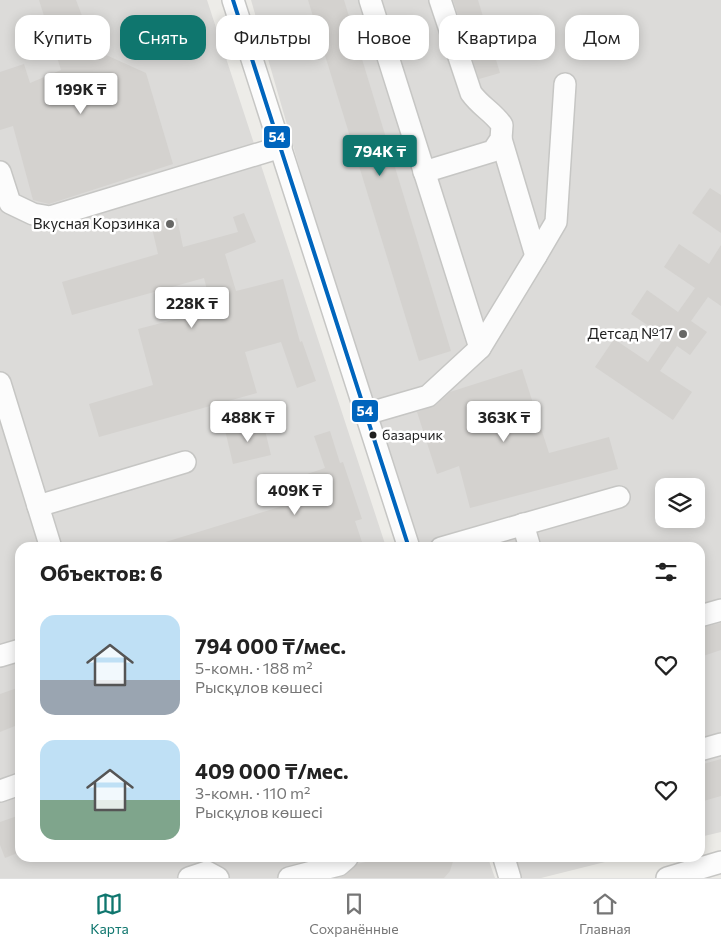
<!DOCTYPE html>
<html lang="ru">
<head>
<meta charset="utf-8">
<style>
	:root { --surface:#fff; --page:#f6f6f6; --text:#222; --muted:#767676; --line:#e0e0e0; --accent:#0f766e }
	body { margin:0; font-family:Commissioner,sans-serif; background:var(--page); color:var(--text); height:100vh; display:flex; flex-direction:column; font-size:19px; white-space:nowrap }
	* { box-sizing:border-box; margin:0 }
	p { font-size:16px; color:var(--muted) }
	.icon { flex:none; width:28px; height:28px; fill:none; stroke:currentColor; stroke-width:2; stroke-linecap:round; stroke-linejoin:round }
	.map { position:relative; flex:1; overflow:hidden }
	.side { position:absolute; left:15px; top:542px; width:690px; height:320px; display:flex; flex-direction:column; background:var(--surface); border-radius:15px; box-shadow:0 2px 12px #0003 }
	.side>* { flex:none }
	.guide { position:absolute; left:15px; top:15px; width:691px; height:45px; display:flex; gap:10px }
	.buttons { position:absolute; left:655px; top:478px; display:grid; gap:10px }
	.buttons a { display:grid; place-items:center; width:50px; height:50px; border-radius:10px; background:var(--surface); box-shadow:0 2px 12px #0003; font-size:25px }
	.price { position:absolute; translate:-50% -42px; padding:0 11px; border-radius:5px; background:#fff; color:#222; font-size:16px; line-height:32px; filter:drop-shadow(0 1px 2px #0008) }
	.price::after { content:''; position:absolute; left:50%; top:30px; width:15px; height:11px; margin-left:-8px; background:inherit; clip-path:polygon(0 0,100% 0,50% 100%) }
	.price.selected { background:var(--accent); color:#fff }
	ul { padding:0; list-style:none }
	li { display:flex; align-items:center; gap:15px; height:125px; padding:0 25px }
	li span { display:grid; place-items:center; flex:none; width:140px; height:100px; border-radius:15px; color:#555 }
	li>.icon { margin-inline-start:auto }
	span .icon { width:60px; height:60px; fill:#fffc; stroke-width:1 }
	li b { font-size:21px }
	h2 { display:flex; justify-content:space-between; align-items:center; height:60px; padding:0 25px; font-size:21px }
	.chip { padding:0 18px; border-radius:15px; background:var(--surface); box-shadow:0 2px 12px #0003; font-size:18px; line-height:45px }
	.chip.selected { background:var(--accent); color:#fff }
	.dock { display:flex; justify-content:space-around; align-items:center; height:70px; border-top:1px solid var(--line); background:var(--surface); font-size:14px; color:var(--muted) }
	.dock a { display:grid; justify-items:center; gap:2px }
	.dock .selected { color:var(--accent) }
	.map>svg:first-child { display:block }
	.residential { fill:#dcdbd9; fill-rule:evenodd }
	.building { fill:#d4d2cf }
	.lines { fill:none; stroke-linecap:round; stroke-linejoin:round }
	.minor-casing { stroke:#c6c6c4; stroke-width:24 }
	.minor { stroke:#fcfcfc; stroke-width:21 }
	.bus-1-casing { stroke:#fff; stroke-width:8 }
	.bus-1 { stroke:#0065bd; stroke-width:4 }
	.poi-dot { fill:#676765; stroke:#fff; stroke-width:2 }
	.bus-dot { fill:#1f1f1f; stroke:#fff; stroke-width:2 }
	.labels { text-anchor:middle; stroke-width:5; stroke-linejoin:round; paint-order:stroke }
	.bus-label { font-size:14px; fill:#1f1f1f; stroke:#fff; text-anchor:start }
	.poi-label { font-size:15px; fill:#1f1f1f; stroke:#fff; text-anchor:end }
	.line-badge { stroke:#fff; stroke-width:2 }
	.badge-label { font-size:14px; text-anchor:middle; font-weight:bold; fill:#fff }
</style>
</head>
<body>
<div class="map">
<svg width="721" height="878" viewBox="0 0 721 878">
	<rect width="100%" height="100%" fill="#edece8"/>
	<!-- residential -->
	<g class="residential">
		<path d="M0 0H207L386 547 20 548V858H488L495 878H0Z"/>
		<path d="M251 0H721V832L700 837V548L409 547ZM664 486H696V519H664Z"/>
		<path d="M502 858H621L541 878H508Z"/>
	</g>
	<!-- building -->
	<g class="building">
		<path d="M39 0H76L95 50 146 73 173 164 49 204 33 200 13 126 0 130V72L24 64 30 83 61 70Z"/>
		<path d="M308 0H344L451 351 419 361Z"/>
		<path d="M453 0H478L500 73 479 79Z"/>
		<path d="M710 188 721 195V233L692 213Z"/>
		<path d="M244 213 256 242 225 254 236 291 283 279 300 342 302 341 316 381 297 388 281 342 245 352 257 393 99 437 89 404 153 385 138 329 212 310 204 278 72 315 62 282 158 254 151 224 177 218 183 247 238 232 233 217Z"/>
		<path d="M679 244 709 264 721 245V306L708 297 691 321 707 332 690 355 677 346 660 371 692 392 673 420 595 367 614 339 648 362 665 337 631 314 647 290 678 312 695 288 664 267Z"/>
		<path d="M522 369 549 453 609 437 618 469 470 508 459 466 437 474 417 412 436 405 450 392Z"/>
		<path d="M263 422 271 455 233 464 225 430Z"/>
		<path d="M330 431 340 463 343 462 362 519 355 521 364 548H159V544L312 497 304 475 325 468 314 436Z"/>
		<path d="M721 623V650L700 657V628Z"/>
		<path d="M20 687V724L0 732V694Z"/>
		<path d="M721 759V796L700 802V765Z"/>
		<path d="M20 815V852L5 858 0 845V822Z"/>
		<path d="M382 858H454L450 871 444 878H339L347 874 357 864Z"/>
	</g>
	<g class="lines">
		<defs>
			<g id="minor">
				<path d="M233 0 409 548"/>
				<path d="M370 0 480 348"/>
				<path d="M501 139 536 256"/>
				<path d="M0 172 10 203 33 214 50 217 281 147"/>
				<path d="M424 172 493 151 501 139 502 125C492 111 481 107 471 93L440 0"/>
				<path d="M0 383 51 548"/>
				<path d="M366 414 428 396 480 348 536 256 556 222 565 84"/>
				<path d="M38 506 185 462"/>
				<path d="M523 524 530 548"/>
				<path d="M441 548 619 497"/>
				<path d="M700 616 721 610"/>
				<path d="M0 656 20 650"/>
				<path d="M700 750 721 744"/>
				<path d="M0 791 20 784"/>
				<path d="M504 858 510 878"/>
				<path d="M189 878 207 872 218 878"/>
				<path d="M289 878 339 865 347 858"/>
				<path d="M667 878 721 862"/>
			</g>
		</defs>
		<!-- minor casing -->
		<use href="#minor" class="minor-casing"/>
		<!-- minor -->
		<use href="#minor" class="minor"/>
		<defs>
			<path id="bus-1" d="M233 0 409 548"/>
		</defs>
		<!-- bus-1 casing -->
		<use href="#bus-1" class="bus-1-casing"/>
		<!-- bus-1 -->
		<use href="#bus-1" class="bus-1"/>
	</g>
	<!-- markers -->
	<g class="poi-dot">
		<circle cx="170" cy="224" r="5"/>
		<circle cx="683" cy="334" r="5"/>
	</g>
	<circle class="bus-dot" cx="373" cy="435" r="4.5"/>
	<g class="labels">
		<!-- bus labels -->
		<g class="bus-label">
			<text x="382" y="440">базарчик</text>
		</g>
		<!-- poi labels -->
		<g class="poi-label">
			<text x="160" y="229">Вкусная Корзинка</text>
			<text x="673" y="339">Детсад №17</text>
		</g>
	</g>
	<g class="line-badge">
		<rect x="263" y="125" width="28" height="24" rx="5" fill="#0065bd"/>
		<rect x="351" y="399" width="28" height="24" rx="5" fill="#0065bd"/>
	</g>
	<g class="badge-label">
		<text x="277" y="142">54</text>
		<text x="365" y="416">54</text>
	</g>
</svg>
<div class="buttons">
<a><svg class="icon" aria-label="layers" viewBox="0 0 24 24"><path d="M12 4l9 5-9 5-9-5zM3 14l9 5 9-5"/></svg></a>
</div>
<b class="price" style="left:81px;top:115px">199K ₸</b>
<b class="price selected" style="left:380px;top:177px">794K ₸</b>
<b class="price" style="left:192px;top:329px">228K ₸</b>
<b class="price" style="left:248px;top:443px">488K ₸</b>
<b class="price" style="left:504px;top:443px">363K ₸</b>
<b class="price" style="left:295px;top:516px">409K ₸</b>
<div class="guide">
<a class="chip">Купить</a>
<a class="chip selected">Снять</a>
<a class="chip">Фильтры</a>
<a class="chip">Новое</a>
<a class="chip">Квартира</a>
<a class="chip">Дом</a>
</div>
<section class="side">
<h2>Объектов: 6<svg class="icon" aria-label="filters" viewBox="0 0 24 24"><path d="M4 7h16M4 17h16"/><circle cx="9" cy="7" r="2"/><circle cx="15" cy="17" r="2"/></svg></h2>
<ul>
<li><span style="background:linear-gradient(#bfe0f5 65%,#9aa5b1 0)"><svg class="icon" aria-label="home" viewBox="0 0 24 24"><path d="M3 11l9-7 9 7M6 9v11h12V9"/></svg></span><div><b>794 000 ₸/мес.</b><p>5-комн. · 188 m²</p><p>Рысқұлов көшесі</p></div><svg class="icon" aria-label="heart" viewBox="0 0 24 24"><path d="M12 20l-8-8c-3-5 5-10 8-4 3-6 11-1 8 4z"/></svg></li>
<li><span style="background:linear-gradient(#bfe0f5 60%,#7fa58c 0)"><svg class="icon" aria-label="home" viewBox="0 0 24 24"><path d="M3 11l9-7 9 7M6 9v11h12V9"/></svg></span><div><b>409 000 ₸/мес.</b><p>3-комн. · 110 m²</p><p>Рысқұлов көшесі</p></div><svg class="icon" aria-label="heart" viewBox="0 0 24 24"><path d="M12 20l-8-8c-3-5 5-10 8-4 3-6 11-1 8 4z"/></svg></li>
</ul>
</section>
</div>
<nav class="dock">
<a class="selected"><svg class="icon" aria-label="map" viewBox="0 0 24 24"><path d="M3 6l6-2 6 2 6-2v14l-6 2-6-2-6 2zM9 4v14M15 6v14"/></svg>Карта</a>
<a><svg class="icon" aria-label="saved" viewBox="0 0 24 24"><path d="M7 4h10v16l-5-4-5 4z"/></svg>Сохранённые</a>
<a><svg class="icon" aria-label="home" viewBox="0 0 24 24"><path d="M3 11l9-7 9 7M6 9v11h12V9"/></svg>Главная</a>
</nav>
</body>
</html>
